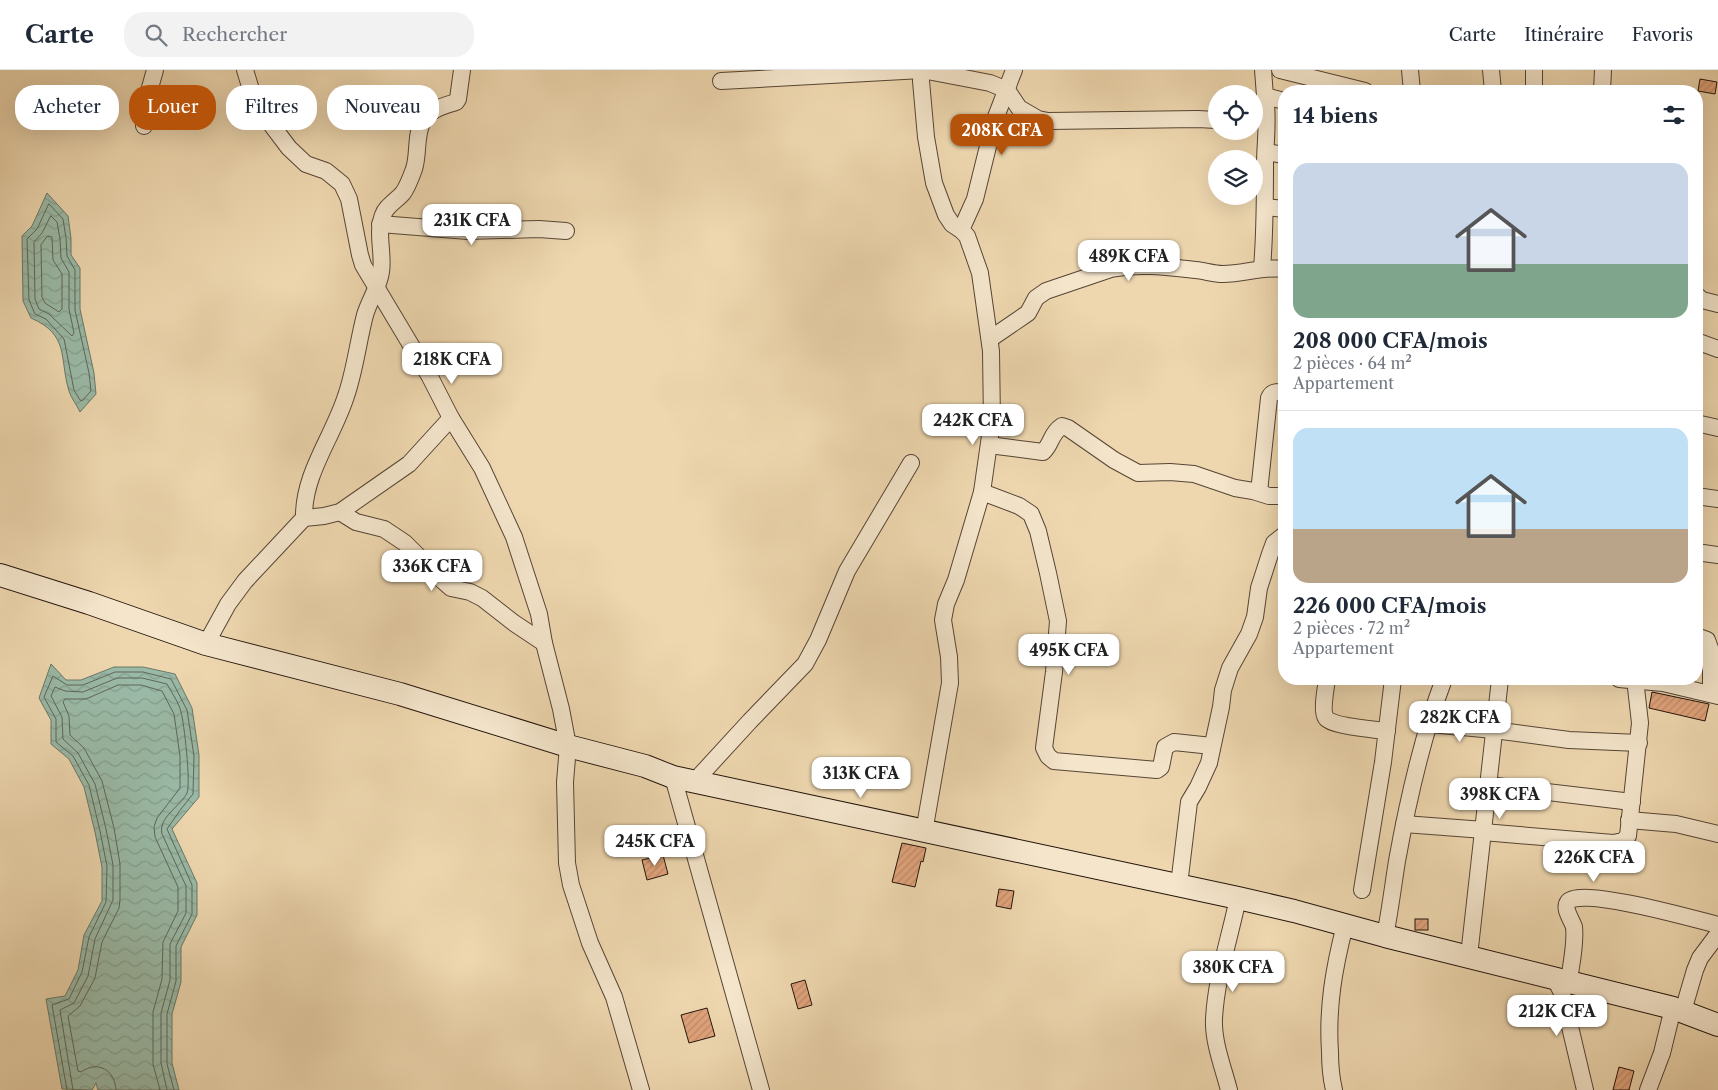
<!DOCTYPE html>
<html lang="fr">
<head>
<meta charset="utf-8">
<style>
	:root { --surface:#fff; --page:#f2f2f3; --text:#1f2937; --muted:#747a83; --line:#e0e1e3; --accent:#b45309 }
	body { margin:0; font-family:"Libre Caslon Text",serif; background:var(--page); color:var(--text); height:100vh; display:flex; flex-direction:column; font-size:19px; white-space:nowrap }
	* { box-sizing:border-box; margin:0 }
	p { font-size:16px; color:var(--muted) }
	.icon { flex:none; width:28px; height:28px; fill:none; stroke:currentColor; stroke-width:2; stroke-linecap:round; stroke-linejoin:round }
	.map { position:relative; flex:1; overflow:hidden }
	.drawer { position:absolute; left:1278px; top:15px; width:425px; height:600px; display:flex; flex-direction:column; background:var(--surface); border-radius:20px; box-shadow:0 5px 20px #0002 }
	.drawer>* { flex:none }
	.guide { position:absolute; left:15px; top:15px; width:475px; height:45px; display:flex; gap:10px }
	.controls { position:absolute; left:1208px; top:15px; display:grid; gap:10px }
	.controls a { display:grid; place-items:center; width:55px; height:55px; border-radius:50%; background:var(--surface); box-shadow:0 5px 20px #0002; font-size:25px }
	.price { position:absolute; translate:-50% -42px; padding:0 11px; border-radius:10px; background:#fff; color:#222; font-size:16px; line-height:32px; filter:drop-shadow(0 1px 2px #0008) }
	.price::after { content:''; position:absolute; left:50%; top:30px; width:15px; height:11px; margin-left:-8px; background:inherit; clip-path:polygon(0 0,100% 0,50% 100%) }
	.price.on { background:var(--accent); color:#fff }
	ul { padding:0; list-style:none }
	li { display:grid; align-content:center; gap:10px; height:265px; padding:0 15px }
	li+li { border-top:1px solid var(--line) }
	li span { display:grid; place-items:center; height:155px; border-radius:15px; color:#555 }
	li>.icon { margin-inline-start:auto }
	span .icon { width:90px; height:90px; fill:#fffc; stroke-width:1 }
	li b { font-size:21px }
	h2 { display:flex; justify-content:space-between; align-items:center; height:60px; padding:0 15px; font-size:21px }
	.pill { padding:0 18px; border-radius:20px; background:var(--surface); box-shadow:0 5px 20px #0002; font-size:18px; line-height:45px }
	.pill.on { background:var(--accent); color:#fff }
	header { display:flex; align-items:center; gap:30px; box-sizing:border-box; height:70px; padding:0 25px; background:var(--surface); border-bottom:1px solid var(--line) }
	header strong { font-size:24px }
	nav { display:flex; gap:28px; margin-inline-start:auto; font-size:18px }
	.search { width:350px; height:45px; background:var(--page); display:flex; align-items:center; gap:12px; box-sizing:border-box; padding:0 18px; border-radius:20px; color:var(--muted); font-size:19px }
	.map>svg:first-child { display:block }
	.water { fill:url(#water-waves); stroke:#6a7869 }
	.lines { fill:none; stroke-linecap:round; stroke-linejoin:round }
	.shore { stroke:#5e675a; stroke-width:1 }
	.building { fill:url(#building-hatch); stroke:#23140c }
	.street-casing { stroke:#564535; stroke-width:18 }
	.secondary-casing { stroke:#23140c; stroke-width:24 }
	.street { stroke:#f4e5cb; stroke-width:16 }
	.secondary { stroke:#f4e5cb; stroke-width:22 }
</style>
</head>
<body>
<header>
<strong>Carte</strong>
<div class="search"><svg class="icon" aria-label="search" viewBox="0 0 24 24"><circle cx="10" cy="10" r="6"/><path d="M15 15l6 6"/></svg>Rechercher</div>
<nav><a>Carte</a><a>Itinéraire</a><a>Favoris</a></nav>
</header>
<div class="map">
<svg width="1718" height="1020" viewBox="0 0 1718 1020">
	<defs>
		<pattern id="water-waves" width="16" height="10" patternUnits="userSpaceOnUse" patternTransform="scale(1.25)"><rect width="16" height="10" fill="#9abaa7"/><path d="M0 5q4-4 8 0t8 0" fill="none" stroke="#849f8f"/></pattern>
		<pattern id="building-hatch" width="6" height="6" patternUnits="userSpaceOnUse" patternTransform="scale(1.25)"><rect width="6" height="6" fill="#e0a37b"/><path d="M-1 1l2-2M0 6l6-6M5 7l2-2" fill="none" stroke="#c08b69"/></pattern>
	</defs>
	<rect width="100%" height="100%" fill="#eed7af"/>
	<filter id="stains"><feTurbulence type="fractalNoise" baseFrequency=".004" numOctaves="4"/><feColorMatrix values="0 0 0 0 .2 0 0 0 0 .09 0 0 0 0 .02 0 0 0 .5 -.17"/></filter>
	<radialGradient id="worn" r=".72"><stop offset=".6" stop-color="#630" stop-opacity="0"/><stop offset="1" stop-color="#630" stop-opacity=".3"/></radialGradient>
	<!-- water -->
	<g class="water">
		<path d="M47 123 68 146 71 168V185L80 198V239L94 303 96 324 80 342C77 335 71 328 69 321 59 288 70 265 31 248L23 231 22 166 32 156Z"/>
		<path d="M51 594 66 610H81L114 597H143L175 604 192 638 199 685V727L172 759 197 813V845L181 877V912L172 944V993L179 1020H98L96 1013 92 1020 62 1019 46 929 65 926 78 900 84 865 102 831V797L95 762 84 717 69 689 51 674V650L39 628Z"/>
	</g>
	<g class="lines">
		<!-- shore -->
		<g class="shore">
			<path d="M49 134 63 149 66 168 67 186 75 200V240L89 303 91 321 82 331 80 330 74 320 64 269 46 249 35 244 29 230 27 169 37 159Z"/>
			<path d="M51 146 57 152 60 169 61 188 69 202V239L74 263 72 266 49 244 39 239 35 229 34 172 42 163Z"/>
			<path d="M48 166 52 167 53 190 62 204V239L59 242 45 233 42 227 41 175Z"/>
			<path d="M67 1020 52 935 69 929 82 902 89 867 106 832 107 796 100 761 89 715 73 686 56 672V649L44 627 53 606 67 615H83L115 602H143L171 609 187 640 194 686 193 724 181 739 167 759 192 815V844L176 876V911L167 944V994L174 1020"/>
			<path d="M73 1020 60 940 74 933 88 906 95 869 113 830V795L106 759 95 714 78 683 63 669 62 647 51 626 55 617 65 621 83 622 117 608H142L167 614C172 623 179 633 181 642 184 652 191 714 187 723 181 736 158 747 162 764L186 816V843L170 874V910L161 943V993L167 1020"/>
			<path d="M116 1020C115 1000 98 990 81 1002L78 1001 68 946 80 936 95 908 102 872 119 838 120 830V794L114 758 102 711 84 678 70 665 69 646 63 632 65 629H86L118 615H141L162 621 174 644 180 686V718L157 748 154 757 155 767 178 817V841L163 872 162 909 153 942V994L160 1020"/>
		</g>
	</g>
	<!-- building -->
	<g class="building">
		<path d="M1700 9 1717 12 1715 24 1698 21Z"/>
		<path d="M1652 622 1709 634 1705 651 1649 638Z"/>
		<path d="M902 773 926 778 923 792 921 791 915 817 892 812Z"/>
		<path d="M663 785 668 804 647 810 642 790Z"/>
		<path d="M999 819 1014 821 1011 839 996 836Z"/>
		<rect x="1415" y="849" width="13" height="11"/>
		<path d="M805 910 812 935 798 939 791 914Z"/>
		<path d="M707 938 715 966 689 973 681 945Z"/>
		<path d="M1619 997 1634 1001 1629 1020H1613Z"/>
	</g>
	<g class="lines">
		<defs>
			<g id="street">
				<path d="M245 0 255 33 289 78 306 94 326 101 342 114 349 129 360 185 363 195 430 307 451 348 482 398 514 467 539 544 544 573 561 639 568 676 565 712 567 793 571 815 590 873 614 927 641 1020"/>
				<path d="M922 0 921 11 926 67 934 113 946 145 952 154 961 160 967 166 980 203 991 281 992 352 982 422 956 510 946 534 943 550 949 587 950 613 924 762"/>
				<path d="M1263 0 1265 26 1284 31"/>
				<path d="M1280 0 1365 21"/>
				<path d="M1410 0 1412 21"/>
				<path d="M1491 0 1493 21"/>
				<path d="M721 11 922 0 990 13 1007 20 1019 38 1038 49 1048 51 1198 49 1216 50"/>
				<path d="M1534 21V0"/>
				<path d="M1602 21 1603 0"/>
				<path d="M144 56V39L155 0"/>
				<path d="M1266 82 1284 85"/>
				<path d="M1265 137 1284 139"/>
				<path d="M380 154 468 161 539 159 566 161"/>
				<path d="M961 160 975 129 994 52 1014 0"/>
				<path d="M1262 198C1265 163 1265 130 1265 95 1265 71 1269 50 1265 26"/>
				<path d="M1696 225 1702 230 1718 234"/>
				<path d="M990 269 1028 243 1036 228 1046 221 1111 199C1139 193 1168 197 1196 200 1205 201 1214 204 1223 204 1244 204 1263 196 1284 199"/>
				<path d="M1696 271 1718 279"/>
				<path d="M1696 353 1718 358"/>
				<path d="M989 375 1043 382C1052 374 1050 364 1062 356L1068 358 1114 390 1138 403 1170 402 1194 404 1235 418 1253 421 1269 426H1284"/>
				<path d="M982 422 1019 436 1031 444 1038 461 1048 503 1058 551 1054 602 1044 678 1048 686 1054 691 1157 700 1161 697 1165 677 1174 672 1212 676"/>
				<path d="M1259 422 1269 328C1272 321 1277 322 1284 322"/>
				<path d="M1696 426 1718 429"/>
				<path d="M340 442 356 452 384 459 405 473 443 511 451 518 470 522 482 528 514 553 544 573"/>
				<path d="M304 448 324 446 340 442 409 394 451 348"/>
				<path d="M1696 482 1718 485"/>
				<path d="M1696 566 1707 570 1711 581V624"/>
				<path d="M206 574 228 534 245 511 304 448C303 404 333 367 346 326 355 300 358 272 365 245 369 231 379 217 381 202 384 184 376 163 383 145 386 136 396 131 403 123 408 116 411 107 414 99 419 84 415 64 423 51 430 39 444 36 456 32L458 29 462 0"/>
				<path d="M1327 609C1326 618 1321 641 1326 648 1330 656 1377 660 1387 661"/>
				<path d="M1619 609 1663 613 1718 626"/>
				<path d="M1430 654 1494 660 1569 670 1639 673"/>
				<path d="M673 707 761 1020"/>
				<path d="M694 712 750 651 805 594 818 570 847 501 911 393"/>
				<path d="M1488 715 1632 732"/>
				<path d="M1629 750 1676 754 1718 764"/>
				<path d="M1404 754 1484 760"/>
				<path d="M1483 762 1613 773 1623 771 1628 766 1640 653 1635 609"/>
				<path d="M1179 815 1189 732 1198 717 1209 693 1221 637 1223 620 1230 598 1249 564 1255 547 1259 518 1270 484 1274 473 1284 465"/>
				<path d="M1362 820 1383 692 1393 609"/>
				<path d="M1385 866C1390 841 1393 816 1397 791 1408 730 1422 667 1444 609"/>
				<path d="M1469 886 1500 609"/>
				<path d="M1554 907 1562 923 1585 1020"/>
				<path d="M1569 911C1571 894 1576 874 1574 857 1572 850 1563 839 1568 832 1579 816 1698 850 1718 855"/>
				<path d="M1683 941 1695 900 1700 888 1718 864"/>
				<path d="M1229 1020C1223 997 1213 972 1214 949 1216 908 1230 867 1238 828"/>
				<path d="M1334 1020C1331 1007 1330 995 1330 982 1327 937 1334 898 1345 855"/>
				<path d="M1648 1020 1662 983 1673 938"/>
			</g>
			<path id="secondary" d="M0 505 89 533 206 574 400 624 568 676 645 696 673 707 1238 828 1294 841 1385 866 1673 938 1718 955"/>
		</defs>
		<!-- street casing -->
		<use href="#street" class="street-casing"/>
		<!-- secondary casing -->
		<use href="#secondary" class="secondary-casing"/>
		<!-- street -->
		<use href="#street" class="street"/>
		<!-- secondary -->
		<use href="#secondary" class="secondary"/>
	</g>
	<rect width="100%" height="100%" filter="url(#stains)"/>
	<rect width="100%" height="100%" fill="url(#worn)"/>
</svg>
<div class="controls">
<a><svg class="icon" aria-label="locate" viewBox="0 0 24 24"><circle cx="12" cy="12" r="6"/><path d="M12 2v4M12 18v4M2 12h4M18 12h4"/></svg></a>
<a><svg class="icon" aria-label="layers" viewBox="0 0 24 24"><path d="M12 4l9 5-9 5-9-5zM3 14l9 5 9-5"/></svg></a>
</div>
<b class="price on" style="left:1002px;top:86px">208K CFA</b>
<b class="price" style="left:472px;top:176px">231K CFA</b>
<b class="price" style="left:1129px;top:212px">489K CFA</b>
<b class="price" style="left:452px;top:315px">218K CFA</b>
<b class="price" style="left:973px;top:376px">242K CFA</b>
<b class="price" style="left:432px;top:522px">336K CFA</b>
<b class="price" style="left:1069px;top:606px">495K CFA</b>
<b class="price" style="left:1460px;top:673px">282K CFA</b>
<b class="price" style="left:861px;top:729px">313K CFA</b>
<b class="price" style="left:1500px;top:750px">398K CFA</b>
<b class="price" style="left:655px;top:797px">245K CFA</b>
<b class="price" style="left:1594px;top:813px">226K CFA</b>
<b class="price" style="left:1233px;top:923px">380K CFA</b>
<b class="price" style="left:1557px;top:967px">212K CFA</b>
<div class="guide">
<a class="pill">Acheter</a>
<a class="pill on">Louer</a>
<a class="pill">Filtres</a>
<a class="pill">Nouveau</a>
</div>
<section class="drawer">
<h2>14 biens<svg class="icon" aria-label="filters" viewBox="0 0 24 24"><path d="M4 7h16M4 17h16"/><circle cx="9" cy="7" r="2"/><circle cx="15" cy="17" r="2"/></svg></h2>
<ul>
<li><span style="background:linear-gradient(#c9d6e8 65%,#7fa58c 0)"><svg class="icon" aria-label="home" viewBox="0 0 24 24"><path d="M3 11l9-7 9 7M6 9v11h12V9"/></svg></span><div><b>208 000 CFA/mois</b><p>2 pièces · 64 m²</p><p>Appartement</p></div></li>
<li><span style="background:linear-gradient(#bfe0f5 65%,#b9a48a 0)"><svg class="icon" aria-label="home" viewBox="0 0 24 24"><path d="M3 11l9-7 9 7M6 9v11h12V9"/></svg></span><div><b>226 000 CFA/mois</b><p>2 pièces · 72 m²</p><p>Appartement</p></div></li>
</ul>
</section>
</div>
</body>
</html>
